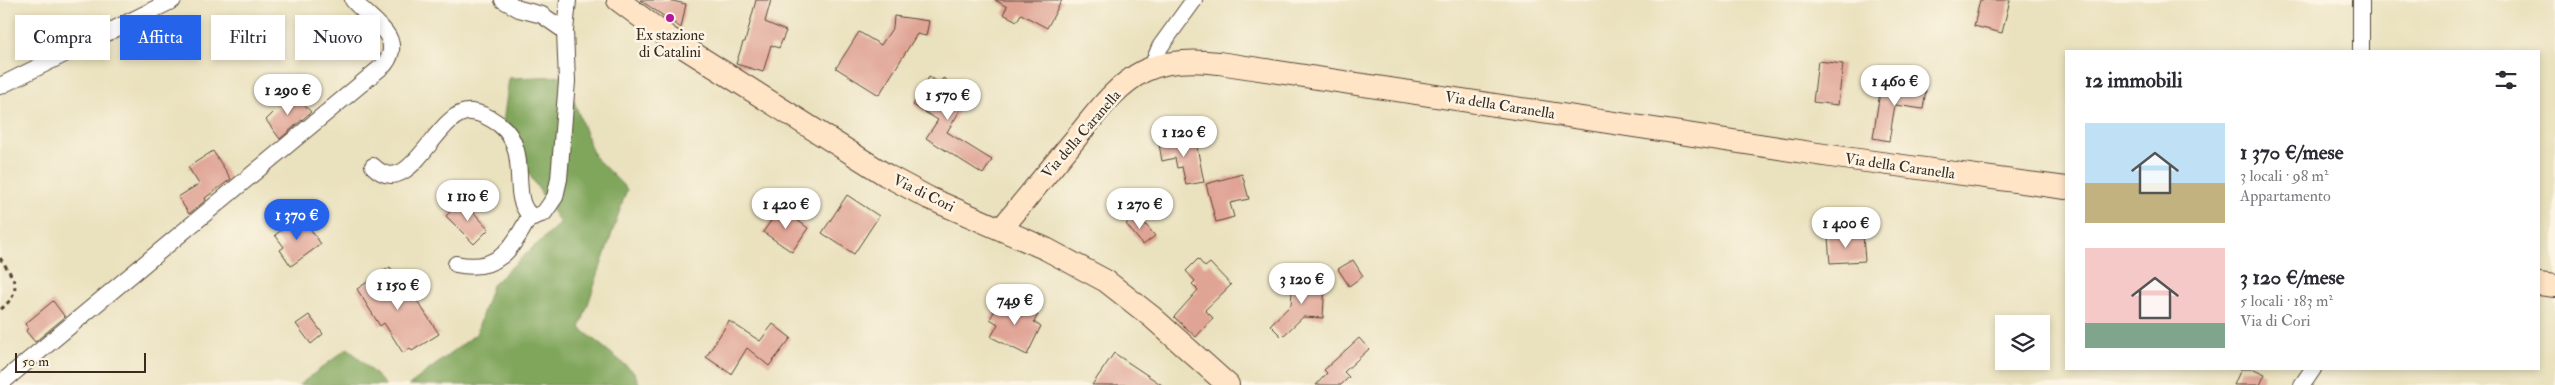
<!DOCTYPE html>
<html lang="it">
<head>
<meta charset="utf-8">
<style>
	:root { --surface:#fff; --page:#f2f2f3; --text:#2b2b33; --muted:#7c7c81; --accent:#2563eb }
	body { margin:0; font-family:"IM FELL Double Pica",serif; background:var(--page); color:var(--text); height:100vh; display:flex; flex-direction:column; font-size:19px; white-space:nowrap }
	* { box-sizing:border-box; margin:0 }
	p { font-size:16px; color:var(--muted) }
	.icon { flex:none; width:28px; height:28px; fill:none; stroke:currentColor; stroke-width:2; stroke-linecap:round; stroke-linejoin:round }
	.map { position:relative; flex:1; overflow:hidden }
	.drawer { position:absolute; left:2065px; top:50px; width:475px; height:320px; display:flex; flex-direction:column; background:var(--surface); border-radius:0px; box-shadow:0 2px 8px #0003 }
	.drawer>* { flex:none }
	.banner { position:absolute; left:15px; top:15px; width:475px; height:45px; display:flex; gap:10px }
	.fabs { position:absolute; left:1995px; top:315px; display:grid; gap:10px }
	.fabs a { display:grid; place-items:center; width:55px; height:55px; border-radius:0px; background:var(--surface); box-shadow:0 2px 8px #0003; font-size:25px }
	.scale { position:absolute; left:15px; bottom:12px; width:131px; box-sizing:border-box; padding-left:5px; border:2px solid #3b2a1e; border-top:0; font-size:14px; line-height:18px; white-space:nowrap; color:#3b2a1e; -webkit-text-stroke:4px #fcf5e5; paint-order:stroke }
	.price { position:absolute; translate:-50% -42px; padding:0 11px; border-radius:18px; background:#fff; color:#222; font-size:16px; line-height:32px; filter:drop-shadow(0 1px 2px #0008) }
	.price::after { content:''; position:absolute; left:50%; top:30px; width:15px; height:11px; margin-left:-8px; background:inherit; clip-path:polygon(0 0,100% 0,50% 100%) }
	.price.current { background:var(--accent); color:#fff }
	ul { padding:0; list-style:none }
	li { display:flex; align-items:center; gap:15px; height:125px; padding:0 20px }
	li span { display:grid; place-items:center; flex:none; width:140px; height:100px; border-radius:0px; color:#555 }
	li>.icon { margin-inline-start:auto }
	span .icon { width:60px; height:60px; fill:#fffc; stroke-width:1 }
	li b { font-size:21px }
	h2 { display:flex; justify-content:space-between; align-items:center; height:60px; padding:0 20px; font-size:21px }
	.chip { padding:0 18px; border-radius:0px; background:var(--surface); box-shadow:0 2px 8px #0003; font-size:18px; line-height:45px }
	.chip.current { background:var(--accent); color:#fff }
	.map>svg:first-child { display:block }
	.forest { fill:#80a65c; stroke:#5e683d }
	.building { fill:#e0a495 }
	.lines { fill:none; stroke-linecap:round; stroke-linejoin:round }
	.street-casing { stroke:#554536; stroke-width:18 }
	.secondary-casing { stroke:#554536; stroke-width:24 }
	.path { stroke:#554536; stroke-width:3; stroke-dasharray:4 4; stroke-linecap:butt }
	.street { stroke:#fff; stroke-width:16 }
	.secondary { stroke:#ffe4c6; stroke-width:22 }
	.poi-dot { fill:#b5179e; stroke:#fcf5e5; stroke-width:2 }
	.labels { text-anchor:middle; stroke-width:5; stroke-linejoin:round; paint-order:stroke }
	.poi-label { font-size:15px; fill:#3b2a1e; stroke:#fcf5e5 }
	.street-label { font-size:15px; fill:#3b2a1e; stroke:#fcf5e5 }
</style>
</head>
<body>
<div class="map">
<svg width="2555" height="385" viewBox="0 0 2555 385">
	<rect width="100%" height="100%" fill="#fcf5e5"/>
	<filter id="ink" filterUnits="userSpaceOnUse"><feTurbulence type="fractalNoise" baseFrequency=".02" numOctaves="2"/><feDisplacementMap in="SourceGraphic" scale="10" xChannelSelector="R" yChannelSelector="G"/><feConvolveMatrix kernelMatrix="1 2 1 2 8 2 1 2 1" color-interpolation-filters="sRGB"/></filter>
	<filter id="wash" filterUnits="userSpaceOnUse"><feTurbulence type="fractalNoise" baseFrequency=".0096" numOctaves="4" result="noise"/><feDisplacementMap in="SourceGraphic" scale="20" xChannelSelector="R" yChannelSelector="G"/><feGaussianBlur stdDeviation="1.12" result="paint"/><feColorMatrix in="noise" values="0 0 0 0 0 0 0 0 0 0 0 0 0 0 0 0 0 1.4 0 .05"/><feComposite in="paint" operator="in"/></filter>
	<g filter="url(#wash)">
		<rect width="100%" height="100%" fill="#eae1be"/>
		<!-- forest -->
		<g class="forest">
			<path d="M565 76 594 156 627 189 580 328 634 372 640 385H409L476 334 492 285 560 223 502 131 509 78Z"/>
			<path d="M348 348 386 385H299Z"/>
		</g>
		<g id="blocks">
			<!-- building -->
			<g class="building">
				<path d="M640 0H668L686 4 681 28Z"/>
				<path d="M756 0H771L765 22 786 31 779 48 771 45 763 72 736 64 743 42H745Z"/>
				<path d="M995 0H1062L1047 28 1021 14 1017 21 1003 14 1007 7Z"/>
				<path d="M1980 0H2010L2002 33 1974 26Z"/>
				<path d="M894 16 929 21 926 36 917 34 879 95 836 68 859 32 881 45 893 27Z"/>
				<path d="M1818 61 1843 64 1838 105 1813 102Z"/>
				<path d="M929 77 940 83 943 78 964 91 960 98 965 102 947 132 992 160 983 174 926 138 938 120 913 105Z"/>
				<path d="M1881 85 1926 90 1923 109 1895 105 1889 141 1873 138Z"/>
				<path d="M293 93 311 112 280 139 266 120Z"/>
				<path d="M1195 137 1204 182 1186 185 1182 167 1177 168 1175 158 1162 161 1159 144Z"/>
				<path d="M213 151 231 179 205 198 206 200 189 214 178 197 199 184 188 167Z"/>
				<path d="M1242 174 1249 199 1230 203 1234 217 1216 222 1206 184Z"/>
				<path d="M847 195 879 216 854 254 822 233Z"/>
				<path d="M462 200 489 229 474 244 446 216Z"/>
				<path d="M780 208 808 228 792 252 763 232Z"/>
				<path d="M1138 215 1155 236 1143 245 1126 224Z"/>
				<path d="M301 216 321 244 291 266 280 250 284 247 275 235Z"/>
				<path d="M1863 235 1865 261 1830 263 1828 237Z"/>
				<path d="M1198 259 1205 267 1210 263 1231 285 1205 310 1213 318 1196 337 1174 317 1198 290 1192 284 1195 281 1186 271Z"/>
				<path d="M1353 260 1363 276 1349 286 1338 269Z"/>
				<path d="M390 267 412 302 416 299 439 334 412 351 410 348 403 353 384 323 380 326 357 289Z"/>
				<path d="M1293 279 1325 281 1323 318 1303 317 1282 337 1270 325 1291 305Z"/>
				<path d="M1002 297 1038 315 1034 322 1041 326 1027 355 991 337 998 324 990 319Z"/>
				<path d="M53 301 65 317 35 342 26 331 28 328 25 324Z"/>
				<path d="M309 315 323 334 311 344 296 324Z"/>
				<path d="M729 321 760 341 773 324 791 338 769 366 747 348 731 374 706 357Z"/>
				<path d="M1359 338 1369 349 1344 372 1349 377 1341 385H1316L1327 373 1324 370Z"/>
				<path d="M1114 353 1162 385H1092Z"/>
				<path d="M2241 369H2254L2265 374 2260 385H2234Z"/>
			</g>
		</g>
	</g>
	<g filter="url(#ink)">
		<use href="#blocks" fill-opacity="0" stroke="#554536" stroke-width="1"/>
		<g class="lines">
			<defs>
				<g id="street">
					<path d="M503 0 519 9 542 15 565 31"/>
					<path d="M2361 51V0"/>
					<path d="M1151 69 1160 47 1194 0"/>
					<path d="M0 86 173 0"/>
					<path d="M373 166C412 204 436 107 472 112 481 113 492 119 499 124 534 151 506 200 533 217L544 213 555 197 559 179 567 81 565 31 568 0"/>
					<path d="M456 264C497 273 513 249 530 215"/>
					<path d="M0 384 385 64C406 36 368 19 353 0"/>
					<path d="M2302 385 2313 369"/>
				</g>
				<g id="secondary">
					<path d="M618 0 669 38 886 175 929 198 1046 249 1106 281 1152 317 1228 385"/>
					<path d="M1002 228C1025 200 1049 171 1072 143 1093 118 1114 86 1144 71 1167 60 1194 60 1219 63L1844 158 2066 188"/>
					<path d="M2539 284 2555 286"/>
				</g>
			</defs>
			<!-- street casing -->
			<use href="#street" class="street-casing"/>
			<!-- secondary casing -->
			<use href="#secondary" class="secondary-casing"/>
			<!-- path -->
			<path class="path" d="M0 258C15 280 24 290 0 310"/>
			<!-- street -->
			<use href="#street" class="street"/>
			<!-- secondary -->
			<use href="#secondary" class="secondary"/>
		</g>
	</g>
	<!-- markers -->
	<circle class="poi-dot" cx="670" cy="18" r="5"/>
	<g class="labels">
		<!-- poi labels -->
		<g class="poi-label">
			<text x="670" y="40">Ex stazione<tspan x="670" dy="17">di Catalini</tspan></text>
		</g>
		<!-- street labels -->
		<g class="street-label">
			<text transform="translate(1500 105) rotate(9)" y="5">Via della Caranella</text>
			<text transform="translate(1081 134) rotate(-49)" y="5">Via della Caranella</text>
			<text transform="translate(1900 166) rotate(8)" y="5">Via della Caranella</text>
			<text transform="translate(924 193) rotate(26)" y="5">Via di Cori</text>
		</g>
	</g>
</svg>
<div class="fabs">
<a><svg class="icon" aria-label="layers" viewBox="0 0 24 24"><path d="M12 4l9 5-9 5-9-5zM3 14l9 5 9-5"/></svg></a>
</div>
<div class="scale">50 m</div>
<b class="price" style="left:1895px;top:107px">1 460 €</b>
<b class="price" style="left:288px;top:116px">1 290 €</b>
<b class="price" style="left:948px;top:121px">1 570 €</b>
<b class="price" style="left:1184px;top:158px">1 120 €</b>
<b class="price" style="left:468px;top:222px">1 110 €</b>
<b class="price" style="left:786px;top:230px">1 420 €</b>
<b class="price" style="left:1140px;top:230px">1 270 €</b>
<b class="price current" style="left:297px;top:241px">1 370 €</b>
<b class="price" style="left:1846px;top:249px">1 400 €</b>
<b class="price" style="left:1302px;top:305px">3 120 €</b>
<b class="price" style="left:398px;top:311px">1 150 €</b>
<b class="price" style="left:1015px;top:326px">749 €</b>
<div class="banner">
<a class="chip">Compra</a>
<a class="chip current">Affitta</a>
<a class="chip">Filtri</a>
<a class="chip">Nuovo</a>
</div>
<section class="drawer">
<h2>12 immobili<svg class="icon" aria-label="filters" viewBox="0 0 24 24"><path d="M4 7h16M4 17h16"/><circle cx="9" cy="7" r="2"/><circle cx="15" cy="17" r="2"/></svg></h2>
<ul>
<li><span style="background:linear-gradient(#bfe0f5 60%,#c2b280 0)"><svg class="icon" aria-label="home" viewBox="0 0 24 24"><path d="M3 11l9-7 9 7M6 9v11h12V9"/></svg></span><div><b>1 370 €/mese</b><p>3 locali · 98 m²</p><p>Appartamento</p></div></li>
<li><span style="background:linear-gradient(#f6c9c9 75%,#7fa58c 0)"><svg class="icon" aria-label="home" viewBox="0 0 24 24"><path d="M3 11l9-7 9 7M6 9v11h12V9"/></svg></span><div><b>3 120 €/mese</b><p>5 locali · 183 m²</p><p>Via di Cori</p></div></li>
</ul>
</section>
</div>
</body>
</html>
